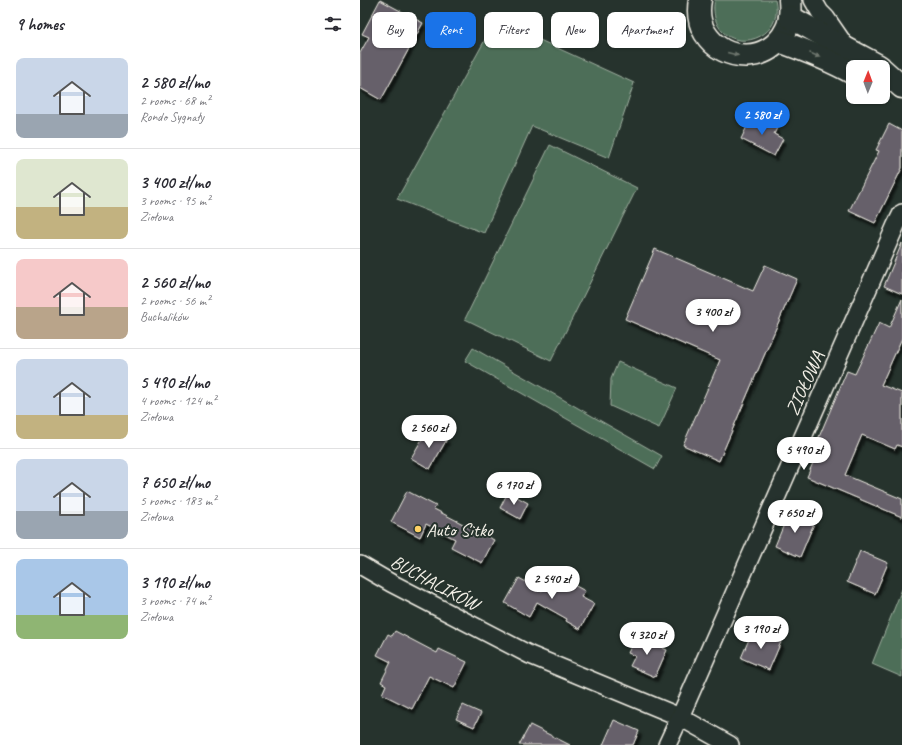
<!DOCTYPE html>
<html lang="en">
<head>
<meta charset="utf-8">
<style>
	:root { --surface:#fff; --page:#f7f7f7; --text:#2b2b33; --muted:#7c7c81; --line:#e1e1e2; --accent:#1a73e8 }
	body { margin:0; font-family:Caveat,sans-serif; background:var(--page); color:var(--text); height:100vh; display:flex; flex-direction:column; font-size:15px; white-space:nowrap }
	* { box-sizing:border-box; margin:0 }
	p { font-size:13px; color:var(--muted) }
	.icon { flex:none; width:22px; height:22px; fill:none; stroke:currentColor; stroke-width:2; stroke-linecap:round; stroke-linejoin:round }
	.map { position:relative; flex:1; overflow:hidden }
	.side { display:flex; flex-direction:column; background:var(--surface); width:360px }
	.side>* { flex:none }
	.banner { position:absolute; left:12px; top:12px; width:380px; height:36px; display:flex; gap:8px }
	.needle { width:26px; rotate:1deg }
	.controls { position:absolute; left:486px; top:60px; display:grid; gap:8px }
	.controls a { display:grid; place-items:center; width:44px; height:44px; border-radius:8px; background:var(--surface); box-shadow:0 1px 3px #0004; font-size:20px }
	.price { position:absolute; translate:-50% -34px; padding:0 9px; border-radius:14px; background:#fff; color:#222; font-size:13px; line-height:26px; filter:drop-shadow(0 1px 2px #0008) }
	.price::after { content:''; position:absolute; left:50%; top:24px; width:12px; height:9px; margin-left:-6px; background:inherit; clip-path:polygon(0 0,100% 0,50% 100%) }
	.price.on { background:var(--accent); color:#fff }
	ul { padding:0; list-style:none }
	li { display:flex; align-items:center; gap:12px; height:100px; padding:0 16px }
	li+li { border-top:1px solid var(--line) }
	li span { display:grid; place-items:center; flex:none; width:112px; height:80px; border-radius:8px; color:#555 }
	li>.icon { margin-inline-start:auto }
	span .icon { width:48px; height:48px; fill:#fffc; stroke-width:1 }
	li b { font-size:17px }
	h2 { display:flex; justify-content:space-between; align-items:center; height:48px; padding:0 16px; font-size:17px }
	.pill { padding:0 14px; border-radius:8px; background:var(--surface); box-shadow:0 1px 3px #0004; font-size:14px; line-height:36px }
	.pill.on { background:var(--accent); color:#fff }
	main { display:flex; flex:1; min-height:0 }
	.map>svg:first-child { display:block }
	.green { fill:#4d6e59; stroke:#a0b0a0 }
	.building { fill:#66606a; stroke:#f4f1e8; filter:url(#shadow) }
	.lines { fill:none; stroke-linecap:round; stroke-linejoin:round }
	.street-casing { stroke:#f4f1e8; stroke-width:20 }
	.secondary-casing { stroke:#f4f1e8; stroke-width:25 }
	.street { stroke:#26332d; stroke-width:17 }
	.secondary { stroke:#26332d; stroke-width:22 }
	.oneway { fill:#6e766e }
	.poi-dot { fill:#ffd166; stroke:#26332d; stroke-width:1.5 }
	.labels { text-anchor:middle; stroke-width:4; stroke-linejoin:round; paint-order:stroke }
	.street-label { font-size:19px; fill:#f4f1e8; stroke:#26332d }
	.poi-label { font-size:19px; fill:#f4f1e8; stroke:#26332d; text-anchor:start }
</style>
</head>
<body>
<main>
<section class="side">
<h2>9 homes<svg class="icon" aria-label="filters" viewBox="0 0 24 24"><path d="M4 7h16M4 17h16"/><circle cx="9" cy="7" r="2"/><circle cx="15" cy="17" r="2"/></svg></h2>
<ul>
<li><span style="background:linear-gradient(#c9d6e8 70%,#9aa5b1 0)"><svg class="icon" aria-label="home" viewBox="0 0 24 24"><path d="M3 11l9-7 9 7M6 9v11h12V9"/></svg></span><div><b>2 580 zł/mo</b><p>2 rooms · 68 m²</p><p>Rondo Sygnały</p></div></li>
<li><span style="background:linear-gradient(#dfe7d0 60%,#c2b280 0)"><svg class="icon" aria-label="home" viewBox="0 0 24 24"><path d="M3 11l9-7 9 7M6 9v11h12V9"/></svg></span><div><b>3 400 zł/mo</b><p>3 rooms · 95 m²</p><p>Ziołowa</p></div></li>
<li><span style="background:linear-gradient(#f6c9c9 60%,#b9a48a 0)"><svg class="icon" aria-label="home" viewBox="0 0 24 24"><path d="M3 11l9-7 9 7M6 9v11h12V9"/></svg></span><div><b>2 560 zł/mo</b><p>2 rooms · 56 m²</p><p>Buchalików</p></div></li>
<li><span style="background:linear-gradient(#c9d6e8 70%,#c2b280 0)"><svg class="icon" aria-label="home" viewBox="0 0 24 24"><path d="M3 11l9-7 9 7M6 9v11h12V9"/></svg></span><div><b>5 490 zł/mo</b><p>4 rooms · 124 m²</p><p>Ziołowa</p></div></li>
<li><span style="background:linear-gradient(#c9d6e8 65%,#9aa5b1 0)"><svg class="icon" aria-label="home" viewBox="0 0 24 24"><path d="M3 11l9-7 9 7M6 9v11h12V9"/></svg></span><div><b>7 650 zł/mo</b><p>5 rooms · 183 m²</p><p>Ziołowa</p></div></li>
<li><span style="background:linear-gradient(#a9c7e8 70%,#8fb573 0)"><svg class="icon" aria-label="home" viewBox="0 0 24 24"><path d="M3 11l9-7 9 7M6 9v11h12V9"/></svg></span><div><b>3 190 zł/mo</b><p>3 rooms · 74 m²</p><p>Ziołowa</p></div></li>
</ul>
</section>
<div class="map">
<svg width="542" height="745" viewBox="0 0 542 745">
	<defs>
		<filter id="shadow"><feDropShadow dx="2.5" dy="4.5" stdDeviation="1" flood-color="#0009"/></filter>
	</defs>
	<rect width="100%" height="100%" fill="#26332d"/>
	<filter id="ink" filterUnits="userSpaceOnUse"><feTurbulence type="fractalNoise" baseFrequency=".025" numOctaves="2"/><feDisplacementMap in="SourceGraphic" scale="8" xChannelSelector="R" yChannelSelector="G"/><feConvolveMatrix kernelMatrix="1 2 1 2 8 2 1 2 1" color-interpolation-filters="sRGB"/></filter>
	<g filter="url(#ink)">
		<!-- green -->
		<g class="green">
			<path d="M355 0H415C426 41 366 57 355 18 354 12 353 6 355 0Z"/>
			<path d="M136 20 274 83 249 158 172 126 124 233 37 199Z"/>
			<path d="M190 145 277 188 191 361 105 319Z"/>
			<path d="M113 348 302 456 295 469 105 361Z"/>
			<path d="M258 362 317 388 299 428 250 406 251 379Z"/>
			<path d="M542 589V677L512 664Z"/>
		</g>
		<!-- building -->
		<g class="building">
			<path d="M20 0 63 23 21 100 0 88V53L9 37 2 34Z"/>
			<path d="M392 116 417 128 414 134 423 139 414 156 381 139Z"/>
			<path d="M529 124 542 131V168L515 223 489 211 519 151 516 150Z"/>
			<path d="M542 243V294L524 286Z"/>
			<path d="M295 249 393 291 405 265 437 279 359 461 323 445 360 360 265 319Z"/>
			<path d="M542 299V338L521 385 542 393V447L537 445 535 449 502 435 485 475 542 499V517L447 477 460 446 456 444 487 371 495 374 519 323 529 328Z"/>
			<path d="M68 429 87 439 70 469 51 458Z"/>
			<path d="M47 491 76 506 74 509 134 540 122 563 91 547 95 539 66 524 60 537 31 522Z"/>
			<path d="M148 492 168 503 160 519 140 508Z"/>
			<path d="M430 510 455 521 440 557 415 546Z"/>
			<path d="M500 551 528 563 515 594 487 582Z"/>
			<path d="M192 573 225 591 221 597 234 604 220 629 206 621 207 619 177 602 169 617 145 603 159 578 182 591Z"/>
			<path d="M393 630 421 642 409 670 381 658Z"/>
			<path d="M35 631 77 653 79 649 107 662 94 688 69 676 52 709 22 694 26 685 21 682 31 662 17 655 28 634 32 636Z"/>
			<path d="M276 636 307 650 295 677 270 666 275 656 268 653Z"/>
			<path d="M103 705 121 713 114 727 96 719Z"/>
			<path d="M254 720 279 731 273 745H243Z"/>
			<path d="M170 725 210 745H159Z"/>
		</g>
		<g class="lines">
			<defs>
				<g id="street">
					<path d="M453 0 460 12 466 18 486 47"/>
					<path d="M0 565 31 583 170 655 320 717 370 745"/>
					<path d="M307 745 320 717 536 225 542 213"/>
				</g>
				<g id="secondary">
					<path d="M340 0C338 11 339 23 345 33 364 64 410 63 426 30 431 21 431 10 430 0"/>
					<path d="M430 17 487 49 517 65 520 67"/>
					<path d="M419 41C444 50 470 60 493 73"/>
					<path d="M523 70 542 87"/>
				</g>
			</defs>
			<!-- street casing -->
			<use href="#street" class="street-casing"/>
			<!-- secondary casing -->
			<use href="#secondary" class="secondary-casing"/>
			<!-- street -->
			<use href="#street" class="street"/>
			<!-- secondary -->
			<use href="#secondary" class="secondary"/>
		</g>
		<!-- one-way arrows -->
		<defs><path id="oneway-solid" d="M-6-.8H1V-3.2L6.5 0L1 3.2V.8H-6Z"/></defs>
		<g class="oneway">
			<use href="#oneway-solid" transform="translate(373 54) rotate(15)"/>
			<use href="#oneway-solid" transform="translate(455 55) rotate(23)"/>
		</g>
	</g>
	<!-- markers -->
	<circle class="poi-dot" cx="58" cy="529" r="4"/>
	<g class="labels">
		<!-- street labels -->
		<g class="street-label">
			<text transform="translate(444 383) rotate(-66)" y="7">ZIOŁOWA</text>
			<text transform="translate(75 582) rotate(28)" y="7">BUCHALIKÓW</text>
		</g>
		<!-- poi labels -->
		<g class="poi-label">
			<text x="66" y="536">Auto Sitko</text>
		</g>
	</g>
</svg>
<div class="controls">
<a><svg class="needle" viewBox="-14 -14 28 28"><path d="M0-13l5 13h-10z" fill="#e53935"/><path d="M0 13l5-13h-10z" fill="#7c7c81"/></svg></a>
</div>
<b class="price on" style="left:402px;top:136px">2 580 zł</b>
<b class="price" style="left:353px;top:333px">3 400 zł</b>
<b class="price" style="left:69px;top:449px">2 560 zł</b>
<b class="price" style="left:444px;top:471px">5 490 zł</b>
<b class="price" style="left:154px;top:506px">6 170 zł</b>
<b class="price" style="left:435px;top:534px">7 650 zł</b>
<b class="price" style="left:192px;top:600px">2 540 zł</b>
<b class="price" style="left:401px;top:650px">3 190 zł</b>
<b class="price" style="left:287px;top:656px">4 320 zł</b>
<div class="banner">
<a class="pill">Buy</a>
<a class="pill on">Rent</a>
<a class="pill">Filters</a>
<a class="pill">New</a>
<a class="pill">Apartment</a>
</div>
</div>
</main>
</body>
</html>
